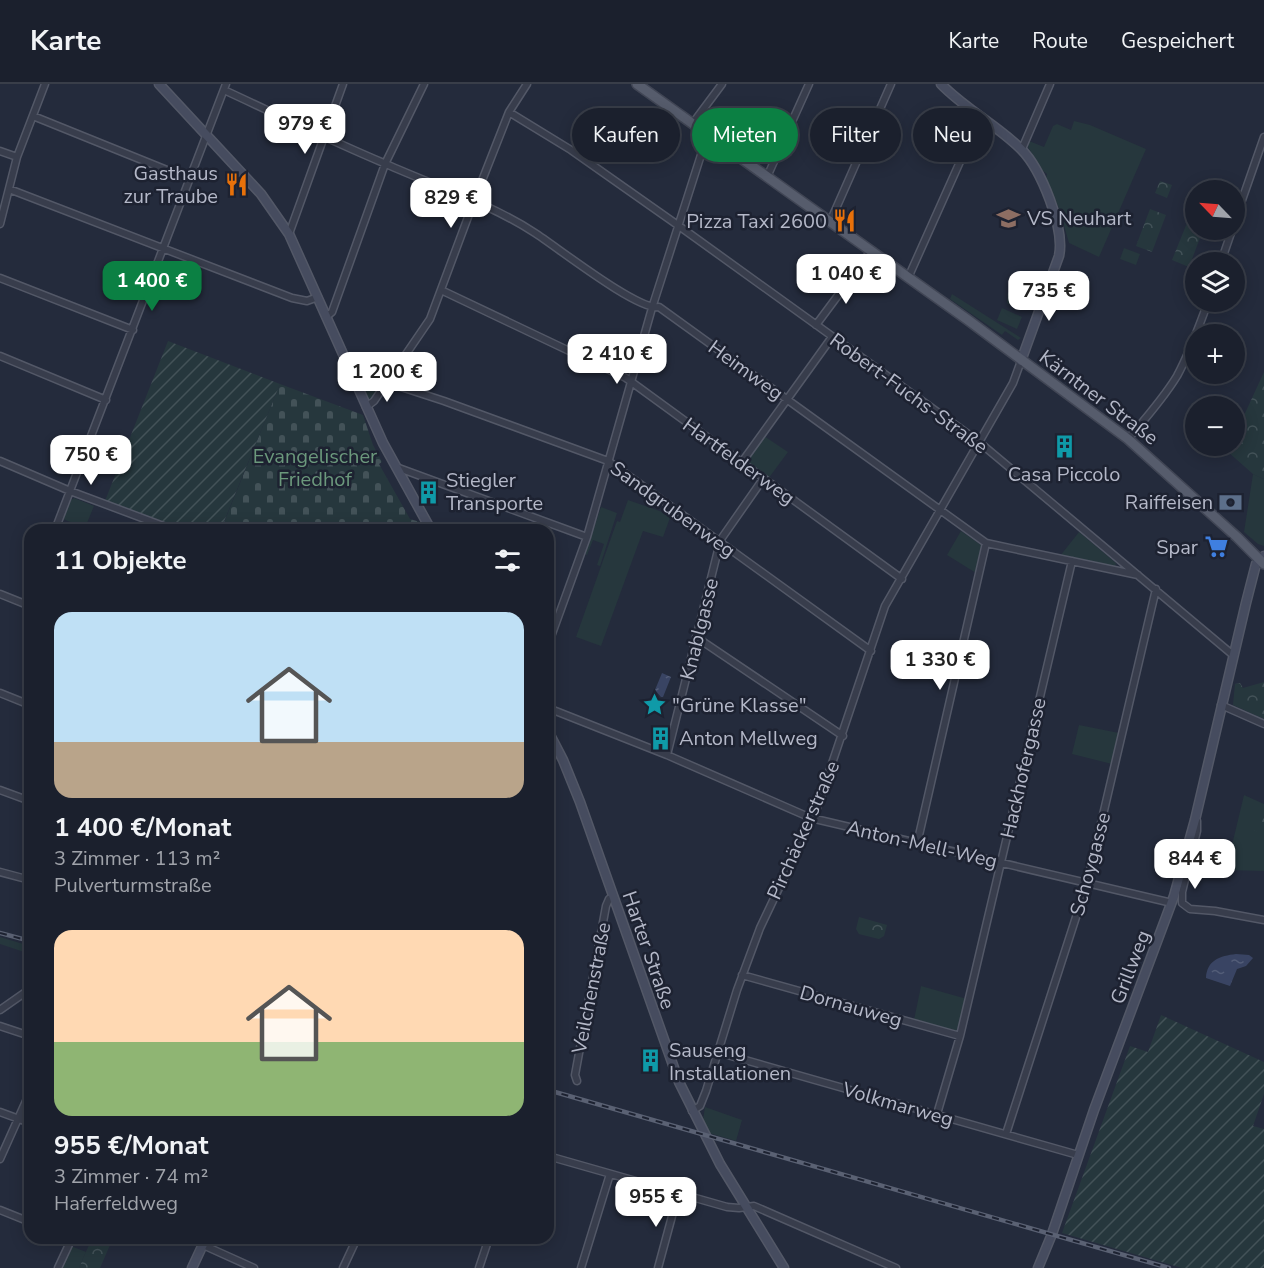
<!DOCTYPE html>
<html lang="de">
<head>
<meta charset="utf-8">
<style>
  :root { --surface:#1b202d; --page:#242835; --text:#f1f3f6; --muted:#a0a3aa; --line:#393e49; --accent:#0b8043 }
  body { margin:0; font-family:"Nunito Sans",sans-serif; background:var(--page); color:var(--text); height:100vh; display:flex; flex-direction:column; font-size:22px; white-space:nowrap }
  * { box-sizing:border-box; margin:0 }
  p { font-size:20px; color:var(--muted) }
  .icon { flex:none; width:33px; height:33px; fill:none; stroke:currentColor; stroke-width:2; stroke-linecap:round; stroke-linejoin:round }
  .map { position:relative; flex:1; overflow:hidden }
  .panel { position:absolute; left:24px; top:440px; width:530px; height:720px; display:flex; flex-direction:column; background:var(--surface); border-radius:18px; box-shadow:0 3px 15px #0003,0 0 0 2px var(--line) }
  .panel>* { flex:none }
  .hud { position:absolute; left:572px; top:24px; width:570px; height:54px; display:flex; gap:12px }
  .needle { width:39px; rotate:295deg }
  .fabs { position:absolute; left:1185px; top:96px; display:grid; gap:12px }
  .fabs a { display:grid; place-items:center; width:60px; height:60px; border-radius:50%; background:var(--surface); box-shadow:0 3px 15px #0003,0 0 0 2px var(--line); font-size:30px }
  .price { position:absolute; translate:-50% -51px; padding:0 14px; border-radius:12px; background:#fff; color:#222; font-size:20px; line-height:39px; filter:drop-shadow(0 2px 3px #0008) }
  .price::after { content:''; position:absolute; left:50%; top:36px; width:18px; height:14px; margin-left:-9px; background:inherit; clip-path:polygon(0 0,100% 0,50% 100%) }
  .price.on { background:var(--accent); color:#fff }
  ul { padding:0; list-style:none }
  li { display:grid; align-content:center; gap:12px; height:318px; padding:0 30px }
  li span { display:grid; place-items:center; height:186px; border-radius:18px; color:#555 }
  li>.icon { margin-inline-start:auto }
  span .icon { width:108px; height:108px; fill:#fffc; stroke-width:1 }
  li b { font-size:26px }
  h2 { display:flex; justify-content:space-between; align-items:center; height:72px; padding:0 30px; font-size:26px }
  .tag { padding:0 21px; border-radius:27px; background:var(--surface); box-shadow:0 3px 15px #0003,0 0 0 2px var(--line); font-size:21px; line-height:54px }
  .tag.on { background:var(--accent); color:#fff }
  header { display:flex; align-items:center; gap:36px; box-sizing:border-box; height:84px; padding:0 30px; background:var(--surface); border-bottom:2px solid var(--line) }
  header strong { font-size:28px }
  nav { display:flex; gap:33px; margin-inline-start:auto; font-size:21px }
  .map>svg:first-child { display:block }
  .grass { fill:#26373d }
  .cemetery { fill:url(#cemetery-stones) }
  .park { fill:url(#park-crowns) }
  .garden { fill:url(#garden-furrows) }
  .water { fill:url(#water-ripples) }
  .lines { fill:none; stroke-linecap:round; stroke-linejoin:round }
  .street-casing { stroke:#535867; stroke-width:9 }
  .secondary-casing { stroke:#535867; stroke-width:11 }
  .primary-casing { stroke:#414655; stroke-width:12 }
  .street { stroke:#383d4c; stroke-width:6 }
  .secondary { stroke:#464c5f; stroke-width:8 }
  .primary { stroke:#565c6c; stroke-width:9 }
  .rail-casing { stroke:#5a6173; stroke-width:4.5 }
  .rail { stroke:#1d2231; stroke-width:2; stroke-dasharray:7; stroke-linecap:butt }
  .labels { text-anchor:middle; stroke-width:5; stroke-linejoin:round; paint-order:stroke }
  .poi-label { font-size:20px; fill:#b4b8c8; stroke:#1d2231; text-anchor:start }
  .street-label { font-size:20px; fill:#b4b8c8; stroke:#1d2231 }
  .park-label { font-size:20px; fill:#6b987c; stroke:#1d2231 }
</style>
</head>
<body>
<header>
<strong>Karte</strong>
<nav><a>Karte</a><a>Route</a><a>Gespeichert</a></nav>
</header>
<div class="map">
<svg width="1264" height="1184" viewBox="0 0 1264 1184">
  <defs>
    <pattern id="cemetery-stones" width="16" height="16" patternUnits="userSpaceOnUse" patternTransform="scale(1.5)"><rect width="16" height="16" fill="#26373d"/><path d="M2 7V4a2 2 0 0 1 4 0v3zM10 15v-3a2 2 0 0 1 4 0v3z" fill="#435258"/></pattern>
    <pattern id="park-crowns" width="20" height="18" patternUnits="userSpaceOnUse" patternTransform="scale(1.5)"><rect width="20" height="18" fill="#26373d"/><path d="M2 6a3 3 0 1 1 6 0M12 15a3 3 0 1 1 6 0" fill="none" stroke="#435258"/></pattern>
    <pattern id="garden-furrows" width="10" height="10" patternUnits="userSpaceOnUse" patternTransform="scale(1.5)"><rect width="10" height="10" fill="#26373d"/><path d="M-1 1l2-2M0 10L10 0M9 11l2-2" fill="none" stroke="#435258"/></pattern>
    <pattern id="water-ripples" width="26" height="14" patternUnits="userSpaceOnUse" patternTransform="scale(1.5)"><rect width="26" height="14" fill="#394463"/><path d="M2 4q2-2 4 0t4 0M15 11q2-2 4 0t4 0" fill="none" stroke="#535d78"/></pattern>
  </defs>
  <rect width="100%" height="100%" fill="#242b3c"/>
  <path class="grass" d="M1074,37L1090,41L1146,65L1099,173L1069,159L1059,124L1046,95L1047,90L1042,86L1028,63L1029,57L1044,63L1053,42L1057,40L1071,46Z
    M1124,164L1140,170L1136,181L1120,175Z
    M952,210L1021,254L1018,256L1005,247L1002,251L950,215Z
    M1002,224L1022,233L1017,245L997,236Z
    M358,292L368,293L379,307L372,315L368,314Z
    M764,352L788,368L768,395L747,378Z
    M1253,390L1264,395V462L1258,460L1244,448Z
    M74,414L94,422L85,444L63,435L71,416Z
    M628,416L671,431L663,453L643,447L601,562L576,553L617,437L620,438Z
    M601,423L617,429L600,482L597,481L604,460L593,456L587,471L585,470Z
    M961,447L981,461L982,465L976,489L947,471Z
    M1079,448L1116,479L1115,483L1060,472Z
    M1079,641L1119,649L1112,680L1072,670Z
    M1244,711L1264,720V787L1226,786Z
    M0,853L30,862V870L0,860Z
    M921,902L967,915L960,942L956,947L914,936Z
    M705,1023L742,1036L736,1057L709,1049L703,1036Z
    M66,1160L86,1168L79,1184H55Z"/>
  <path class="cemetery" d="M280,300L363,331L373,361L382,378L379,380L410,435L420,438L423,445L221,446Z"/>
  <path class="park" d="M1160,97L1172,101L1167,114L1155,109Z
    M1150,125L1166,131L1152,168L1136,162Z
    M1187,139L1195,142L1196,146H1203L1189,183L1172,176Z
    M1008,208L1020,214L1019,221L1015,224L1007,219Z
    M1264,288V395L1253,390L1227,367L1230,362H1234L1235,351Z
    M1264,598V635L1233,621L1235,600L1240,599L1243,604Z
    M1264,730V751H1263L1252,745L1254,733Z
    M859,833L887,841L884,852L879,855L859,850L856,845Z
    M97,1154H113L100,1184H79L89,1161L95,1159Z"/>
  <path class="garden" d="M168,257L280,300L221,445H184L105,417Z
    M1161,931L1264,978V1010L1253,1042L1264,1045V1184H1182L1062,1149L1130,962L1148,968Z"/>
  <path class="water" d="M662,589L671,593L663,613H661L655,606Z
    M1236,870L1249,871L1253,874L1246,882L1237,885L1230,902L1206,894C1207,876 1220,872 1236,870Z"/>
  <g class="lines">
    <defs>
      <path id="street" d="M224,6C278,31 331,57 386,80C435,102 489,119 535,149C557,163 638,227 659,223L986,459L1138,491
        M509,28L571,66L679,142L979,358L1233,571
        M33,32L189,95
        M693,39L722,0
        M1022,65L1050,0
        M0,67L17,73
        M767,93L809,0
        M9,105L292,214L307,217L318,213
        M830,138L891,0
        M1234,139L1264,53
        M0,140L17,73L45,0
        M289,150L343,0
        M1221,178L1232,146
        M0,194L133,246
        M908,194L980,33
        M441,206L626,294L902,495
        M326,233L332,228L385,80L424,0
        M816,241L871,167
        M0,272L106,316
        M349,286L444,317L608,377L871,567
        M366,323L374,317L430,235L474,117L509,28L527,0
        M1128,355C1145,335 1163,315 1177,292C1190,268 1199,242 1208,218
        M0,377L70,407L174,446
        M742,378L832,253
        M396,383L587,453
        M55,446L226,0
        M0,510L30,522
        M25,520L30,508
        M696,553L843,652
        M548,561L587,453L652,224L708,49
        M0,609L30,621
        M1221,621L1264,640
        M548,624L667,671L811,734L1172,819
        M667,671L718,466L719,458L763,395
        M548,692L549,668L553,658
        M0,706L30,717
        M1197,737V747L1182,808V819L1190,825L1215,827L1264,836
        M917,760L986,459
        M0,788L30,796
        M742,891L960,952
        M0,926L30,905
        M0,942L30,952
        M717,968L1078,1071
        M577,997L575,991L606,822L609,815L613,813
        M692,1027L700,1022L706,1007L737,906L760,844L817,724L885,522L1013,299L1021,277
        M0,1028L30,1039
        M937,1030L960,952L1072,477
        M1006,1050L1087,799L1156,505
        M548,1072L727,1123L739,1124L754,1122L896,1184
        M0,1075L30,1008
        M0,1126L30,1138
        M203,1161L254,1184
        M58,1184L72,1154
        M343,1184L357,1154
        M479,1184L489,1154
        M581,1184L610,1090
        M658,1184L678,1110"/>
      <path id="secondary" d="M159,0L261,110L289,150L383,359L431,446
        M941,0C965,25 997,41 1021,65C1041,85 1065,144 1059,172L1021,277
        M548,647L563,676L580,718L679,998L720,1080L784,1184
        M192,1184L206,1154
        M1038,1184L1052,1150L1094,1026L1174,812L1195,736L1246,519L1256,480L1264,472"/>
      <path id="primary" d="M637,0L968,236L1128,355L1237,453L1264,480"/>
    </defs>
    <use href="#street" class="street-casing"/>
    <use href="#secondary" class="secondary-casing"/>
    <use href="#primary" class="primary-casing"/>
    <use href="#street" class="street"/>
    <use href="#secondary" class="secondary"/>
    <use href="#primary" class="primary"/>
    <defs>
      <path id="rail" d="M0,849L30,857
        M548,1006L1169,1184"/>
    </defs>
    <use href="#rail" class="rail-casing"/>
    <use href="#rail" class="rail"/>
  </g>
  <defs>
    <symbol id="restaurant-bare" viewBox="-9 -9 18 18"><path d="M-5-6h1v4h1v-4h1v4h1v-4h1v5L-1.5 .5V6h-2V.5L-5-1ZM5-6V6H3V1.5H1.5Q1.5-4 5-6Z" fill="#e8710a" stroke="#1d2231" stroke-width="2.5" paint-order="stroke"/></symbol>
    <symbol id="school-bare" viewBox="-9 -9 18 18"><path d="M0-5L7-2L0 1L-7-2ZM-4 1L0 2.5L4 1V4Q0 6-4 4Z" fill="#8d6e63" stroke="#1d2231" stroke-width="2.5" paint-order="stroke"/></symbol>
    <symbol id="building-bare" viewBox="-9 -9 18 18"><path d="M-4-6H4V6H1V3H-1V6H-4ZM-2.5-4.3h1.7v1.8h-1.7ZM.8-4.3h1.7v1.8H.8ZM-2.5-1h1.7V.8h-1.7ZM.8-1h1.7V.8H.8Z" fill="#0f9aa8" stroke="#1d2231" stroke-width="2.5" paint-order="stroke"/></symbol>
    <symbol id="bank-bare" viewBox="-9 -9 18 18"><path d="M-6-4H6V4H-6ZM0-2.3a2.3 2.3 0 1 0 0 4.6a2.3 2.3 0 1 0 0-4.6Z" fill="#5c6f8a" stroke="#1d2231" stroke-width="2.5" paint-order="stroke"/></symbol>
    <symbol id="supermarket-bare" viewBox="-9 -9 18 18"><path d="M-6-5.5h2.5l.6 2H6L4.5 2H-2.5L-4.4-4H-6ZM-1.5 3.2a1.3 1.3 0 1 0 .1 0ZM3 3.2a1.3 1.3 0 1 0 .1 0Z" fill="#3f7fe0" stroke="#1d2231" stroke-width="2.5" paint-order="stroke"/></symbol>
    <symbol id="sight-bare" viewBox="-9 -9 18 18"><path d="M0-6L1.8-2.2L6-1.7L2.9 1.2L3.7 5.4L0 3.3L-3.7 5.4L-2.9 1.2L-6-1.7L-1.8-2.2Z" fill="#0f9aa8" stroke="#1d2231" stroke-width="2.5" paint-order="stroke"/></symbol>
  </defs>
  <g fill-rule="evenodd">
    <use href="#restaurant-bare" x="220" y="84" width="33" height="33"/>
    <use href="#school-bare" x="992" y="118" width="33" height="33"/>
    <use href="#restaurant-bare" x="828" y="120" width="33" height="33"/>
    <use href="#building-bare" x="1048" y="346" width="33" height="33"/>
    <use href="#building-bare" x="412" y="392" width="33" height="33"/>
    <use href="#bank-bare" x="1214" y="402" width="33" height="33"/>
    <use href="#supermarket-bare" x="1200" y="446" width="33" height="33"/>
    <use href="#sight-bare" x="638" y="604" width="33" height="33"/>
    <use href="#building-bare" x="644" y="638" width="33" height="33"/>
    <use href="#building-bare" x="634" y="960" width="33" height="33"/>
  </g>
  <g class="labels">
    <g class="poi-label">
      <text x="218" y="96" text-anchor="end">Gasthaus<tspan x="218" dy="23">zur Traube</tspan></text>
      <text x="1027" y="141">VS Neuhart</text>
      <text x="827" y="144" text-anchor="end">Pizza Taxi 2600</text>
      <text x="1064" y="397" text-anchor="middle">Casa Piccolo</text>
      <text x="446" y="403">Stiegler<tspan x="446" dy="23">Transporte</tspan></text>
      <text x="1213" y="425" text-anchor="end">Raiffeisen</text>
      <text x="1198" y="470" text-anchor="end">Spar</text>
      <text x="672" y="628">"Grüne Klasse"</text>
      <text x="679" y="661">Anton Mellweg</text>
      <text x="669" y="973">Sauseng<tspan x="669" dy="23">Installationen</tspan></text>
    </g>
    <g class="street-label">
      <text transform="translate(746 286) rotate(36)" y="7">Heimweg</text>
      <text transform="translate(909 309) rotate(36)" y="7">Robert-Fuchs-Straße</text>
      <text transform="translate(1099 313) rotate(37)" y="7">Kärntner Straße</text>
      <text transform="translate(739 377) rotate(36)" y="7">Hartfelderweg</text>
      <text transform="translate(673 425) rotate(36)" y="7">Sandgrubenweg</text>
      <text transform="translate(699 545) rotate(-76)" y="7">Knablgasse</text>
      <text transform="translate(1023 684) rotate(-77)" y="7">Hackhofergasse</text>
      <text transform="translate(803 746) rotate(-66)" y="7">Pirchäckerstraße</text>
      <text transform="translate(922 760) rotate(13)" y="7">Anton-Mell-Weg</text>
      <text transform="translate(1090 780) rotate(-75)" y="7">Schoygasse</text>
      <text transform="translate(649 866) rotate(71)" y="7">Harter Straße</text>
      <text transform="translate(1130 883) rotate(-69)" y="7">Grillweg</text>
      <text transform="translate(591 904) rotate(-79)" y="7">Veilchenstraße</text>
      <text transform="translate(851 922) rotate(16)" y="7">Dornauweg</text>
      <text transform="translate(898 1020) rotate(16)" y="7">Volkmarweg</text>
    </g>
    <g class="park-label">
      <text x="315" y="379">Evangelischer<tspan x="315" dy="23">Friedhof</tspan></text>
    </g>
  </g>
</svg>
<div class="fabs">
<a><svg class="needle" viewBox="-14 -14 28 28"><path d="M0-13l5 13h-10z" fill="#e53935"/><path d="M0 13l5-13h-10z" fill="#a0a3aa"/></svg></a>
<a><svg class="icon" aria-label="layers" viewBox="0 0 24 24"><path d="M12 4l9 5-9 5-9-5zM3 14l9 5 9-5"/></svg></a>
<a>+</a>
<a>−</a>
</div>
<b class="price" style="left:305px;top:71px">979 €</b>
<b class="price" style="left:451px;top:145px">829 €</b>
<b class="price" style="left:846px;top:221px">1 040 €</b>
<b class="price on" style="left:152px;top:228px">1 400 €</b>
<b class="price" style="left:1049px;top:238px">735 €</b>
<b class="price" style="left:617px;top:301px">2 410 €</b>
<b class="price" style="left:387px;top:319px">1 200 €</b>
<b class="price" style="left:91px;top:402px">750 €</b>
<b class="price" style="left:940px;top:607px">1 330 €</b>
<b class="price" style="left:1195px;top:806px">844 €</b>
<b class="price" style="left:656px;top:1144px">955 €</b>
<div class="hud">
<a class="tag">Kaufen</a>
<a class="tag on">Mieten</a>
<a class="tag">Filter</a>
<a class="tag">Neu</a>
</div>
<section class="panel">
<h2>11 Objekte<svg class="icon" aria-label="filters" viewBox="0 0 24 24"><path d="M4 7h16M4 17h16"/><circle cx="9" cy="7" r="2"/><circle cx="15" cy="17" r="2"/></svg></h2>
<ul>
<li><span style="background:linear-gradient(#bfe0f5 70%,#b9a48a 0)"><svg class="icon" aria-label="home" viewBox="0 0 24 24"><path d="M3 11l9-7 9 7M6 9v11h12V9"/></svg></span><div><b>1 400 €/Monat</b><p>3 Zimmer · 113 m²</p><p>Pulverturmstraße</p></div></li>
<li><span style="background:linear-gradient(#ffd9b3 60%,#8fb573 0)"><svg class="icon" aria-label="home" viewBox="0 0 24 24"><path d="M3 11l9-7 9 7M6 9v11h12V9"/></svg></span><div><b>955 €/Monat</b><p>3 Zimmer · 74 m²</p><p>Haferfeldweg</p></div></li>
</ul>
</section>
</div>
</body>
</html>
